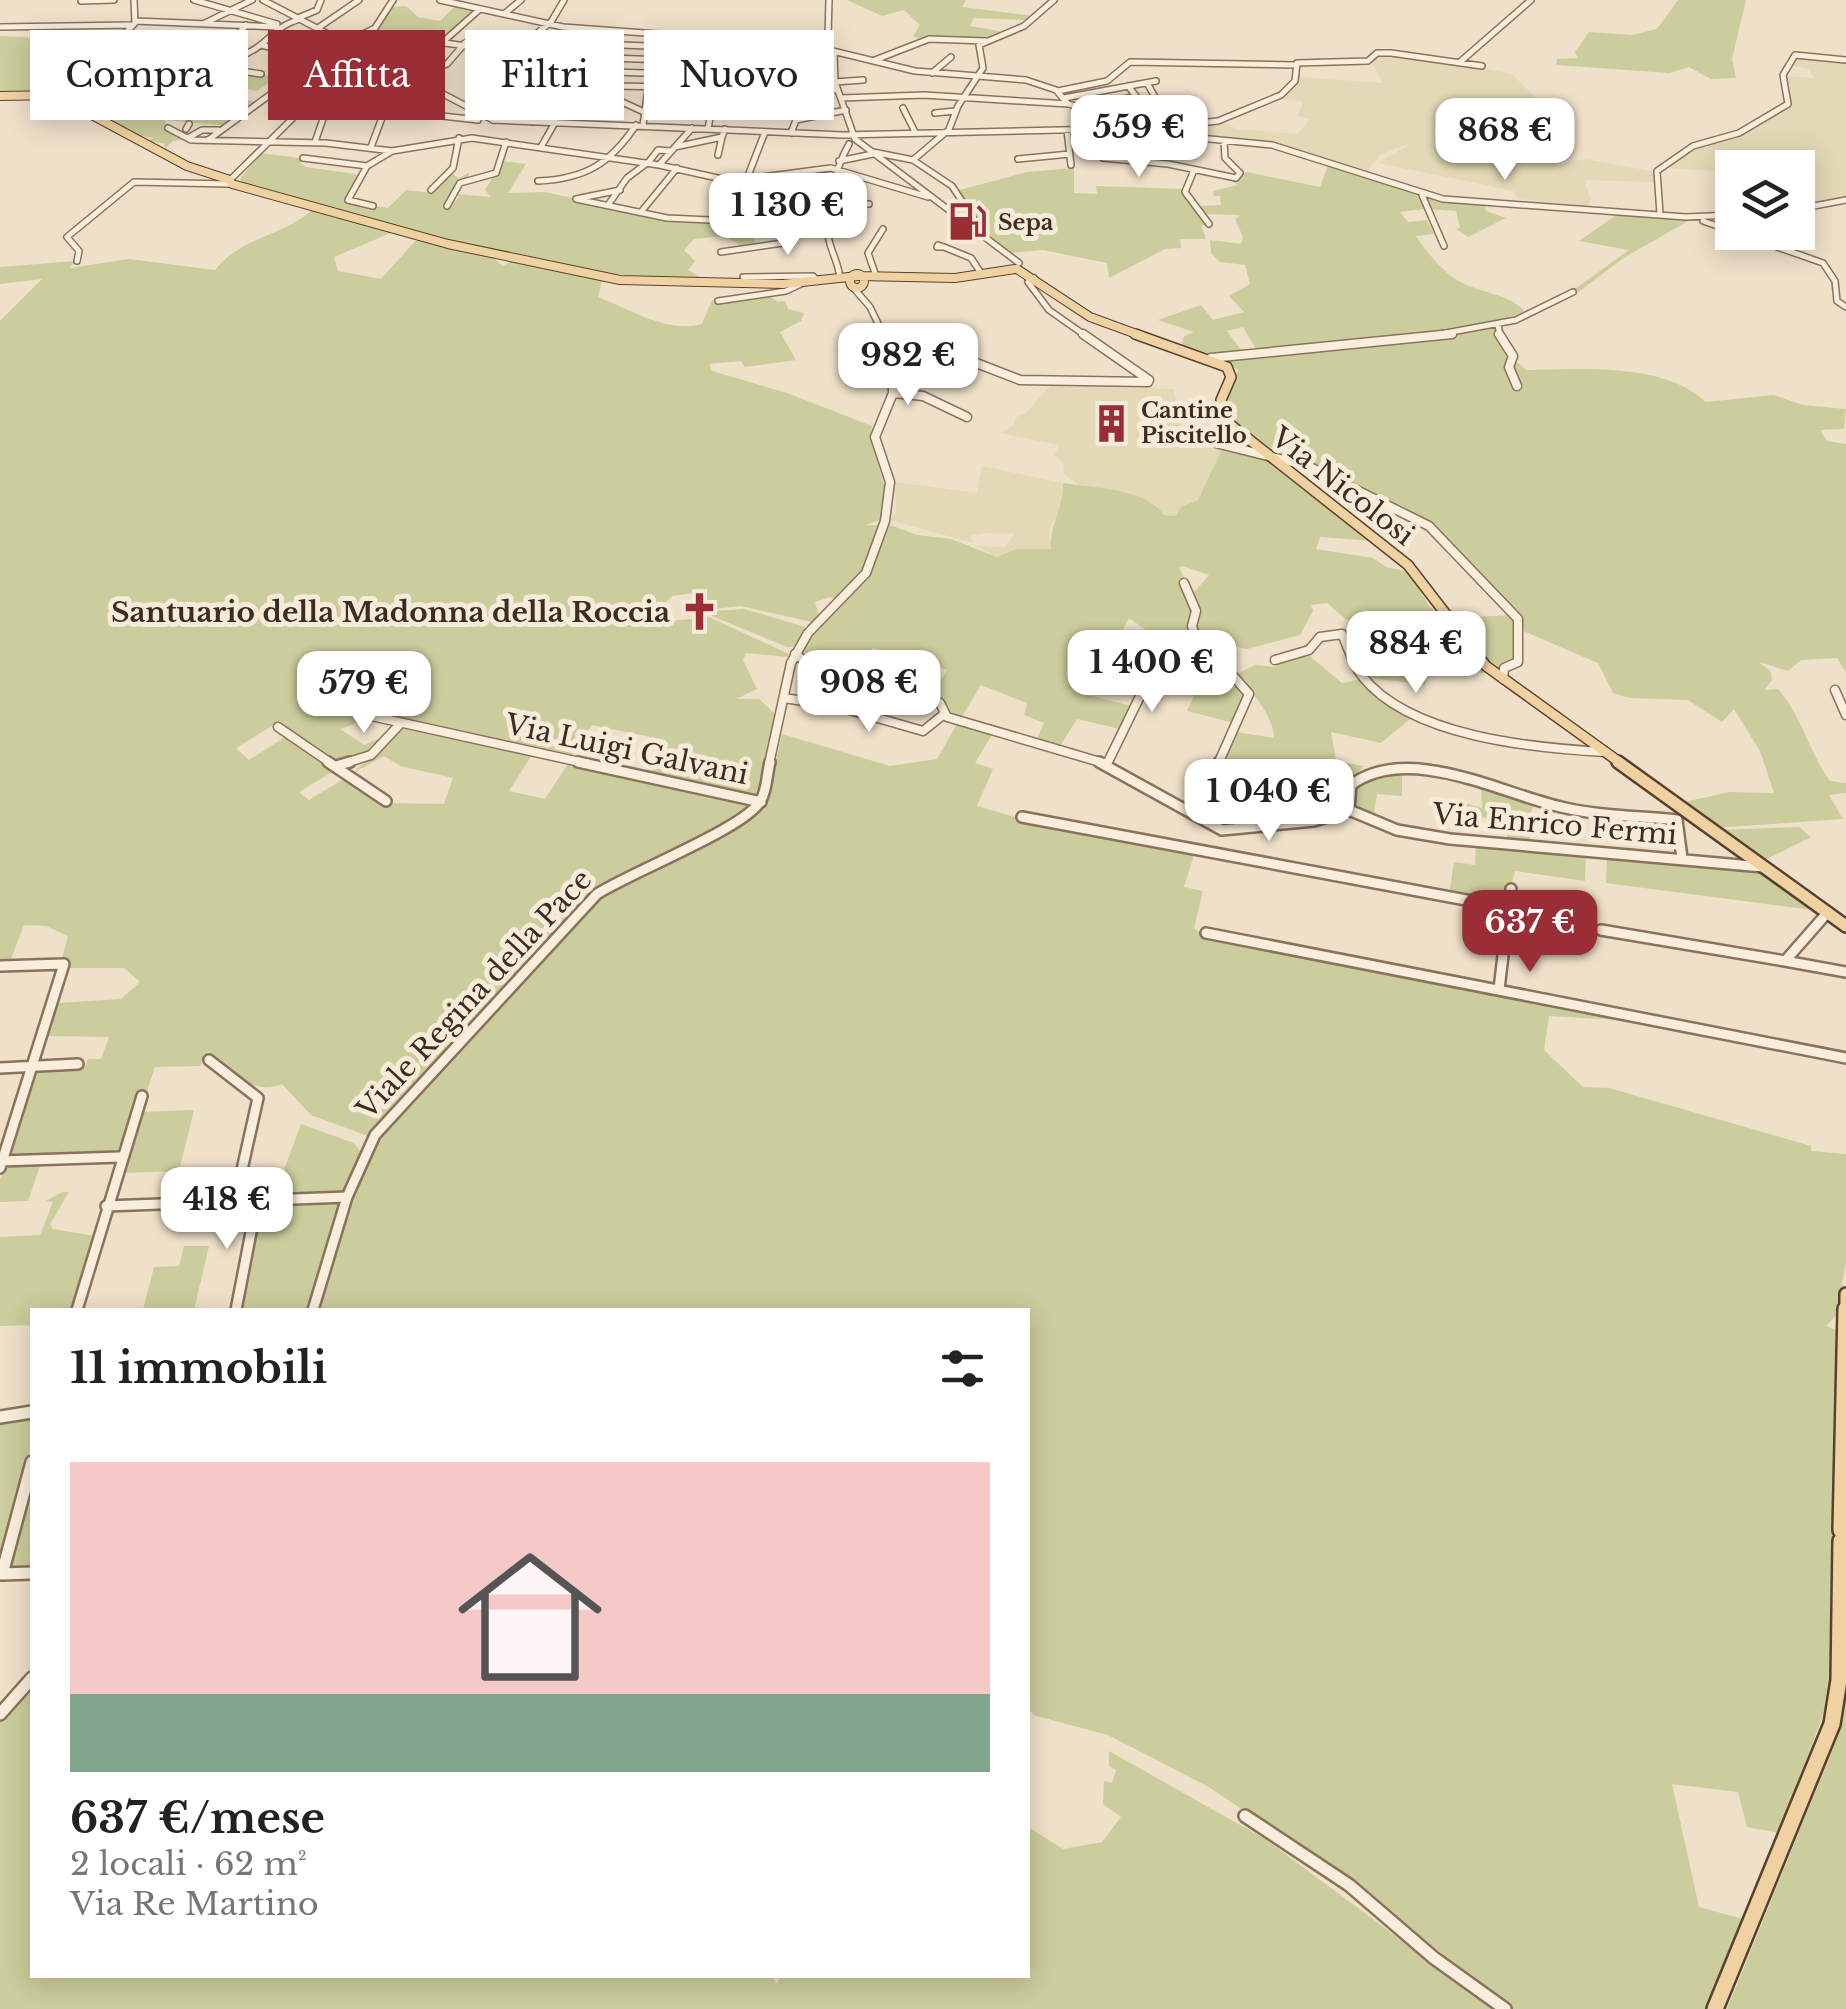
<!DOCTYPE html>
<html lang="it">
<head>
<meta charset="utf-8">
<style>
  :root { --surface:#fff; --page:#f6f6f6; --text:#222; --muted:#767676; --accent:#9a2e37 }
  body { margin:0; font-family:"Libre Baskerville",serif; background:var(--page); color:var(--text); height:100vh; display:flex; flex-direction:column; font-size:38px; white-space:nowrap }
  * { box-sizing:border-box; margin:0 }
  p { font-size:32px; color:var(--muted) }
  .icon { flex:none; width:55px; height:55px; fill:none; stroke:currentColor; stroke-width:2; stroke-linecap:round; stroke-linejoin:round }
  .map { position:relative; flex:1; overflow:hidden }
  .panel { position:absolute; left:30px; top:1308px; width:1000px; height:670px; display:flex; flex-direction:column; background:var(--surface); border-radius:0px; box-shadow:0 5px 25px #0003 }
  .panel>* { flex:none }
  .banner { position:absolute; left:30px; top:30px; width:1000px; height:90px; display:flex; gap:20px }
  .buttons { position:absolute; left:1715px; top:150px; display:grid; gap:20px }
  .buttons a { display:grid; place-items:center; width:100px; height:100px; border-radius:0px; background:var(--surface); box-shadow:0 5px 25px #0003; font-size:50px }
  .price { position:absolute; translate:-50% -85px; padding:0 22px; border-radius:20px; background:#fff; color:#222; font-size:32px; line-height:65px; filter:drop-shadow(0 2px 5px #0008) }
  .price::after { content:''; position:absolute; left:50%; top:60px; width:30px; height:22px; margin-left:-15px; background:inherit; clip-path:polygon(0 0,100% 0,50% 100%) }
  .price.on { background:var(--accent); color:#fff }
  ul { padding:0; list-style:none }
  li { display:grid; align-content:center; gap:20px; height:530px; padding:0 40px }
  li span { display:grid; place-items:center; height:310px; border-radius:0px; color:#555 }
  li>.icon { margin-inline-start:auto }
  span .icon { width:180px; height:180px; fill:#fffc; stroke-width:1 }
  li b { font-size:42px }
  h2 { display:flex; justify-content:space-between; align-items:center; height:120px; padding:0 40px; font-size:42px }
  .tag { padding:0 35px; border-radius:0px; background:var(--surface); box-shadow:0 5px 25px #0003; font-size:35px; line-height:90px }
  .tag.on { background:var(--accent); color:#fff }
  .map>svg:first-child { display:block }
  .farmland { fill:#e4d9b6 }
  .green { fill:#cbcd9c }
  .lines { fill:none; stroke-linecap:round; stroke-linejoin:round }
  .minor-far3-casing { stroke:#8b725d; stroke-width:8 }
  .minor-far2-casing { stroke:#8b725d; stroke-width:11 }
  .minor-far1-casing { stroke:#8b725d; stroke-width:14 }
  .minor-casing { stroke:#8b725d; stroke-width:16 }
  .major-far3-casing { stroke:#594131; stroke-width:10 }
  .major-far2-casing { stroke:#594131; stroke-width:12 }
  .major-far1-casing { stroke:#594131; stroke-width:16 }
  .major-casing { stroke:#594131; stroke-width:20 }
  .minor-far3 { stroke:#f9eedc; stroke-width:5 }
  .minor-far2 { stroke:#f9eedc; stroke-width:8 }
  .minor-far1 { stroke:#f9eedc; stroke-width:9 }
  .minor { stroke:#f9eedc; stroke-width:11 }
  .major-far3 { stroke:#f0d2a2; stroke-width:8 }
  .major-far2 { stroke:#f0d2a2; stroke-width:9 }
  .major-far1 { stroke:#f0d2a2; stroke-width:11 }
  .major { stroke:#f0d2a2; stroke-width:15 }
  .labels { text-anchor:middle; stroke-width:10; stroke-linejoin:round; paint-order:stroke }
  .far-poi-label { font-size:22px; font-weight:bold; fill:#3c2c21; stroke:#f6ebd8; text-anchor:start }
  .street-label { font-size:28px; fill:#3c2c21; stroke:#f6ebd8 }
  .poi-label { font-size:28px; font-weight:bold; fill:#3c2c21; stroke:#f6ebd8; text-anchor:end }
</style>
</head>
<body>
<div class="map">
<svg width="1846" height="2009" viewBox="0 0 1846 2009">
  <rect width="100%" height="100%" fill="#efe0c9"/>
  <path class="farmland" d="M1376,54L1460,63L1512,74L1534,96L1516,115L1476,110L1469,118L1472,131L1455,137L1485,132L1497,146L1516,147L1517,158L1562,163L1586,159L1656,172L1654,182L1584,180L1591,199L1587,206L1518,199L1514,191L1378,163L1413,142L1380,155L1365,173L1275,144L1182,136L1159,130L1158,126L1223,122L1237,129L1298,134L1310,119L1298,116L1303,102L1276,98L1297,77L1383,83L1372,62Z
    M1797,56L1846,60V198L1798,208V168H1732V172L1665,168L1695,147L1739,134L1790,105L1785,76L1815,78L1807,68L1791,66Z
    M1050,386L1174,389L1183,435L1223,447L1198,500L1182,507L1176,516L1164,515L1129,495L1079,485L1064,474L1063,462L1054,456L1059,445L1000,433L1013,426L1015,418L1027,412Z
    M982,466L1063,483L1064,504L1049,529L1052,549H1016L997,557L975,546L1004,547L1015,534L984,533L970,536L973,543L890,520L896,513L895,482L977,493Z"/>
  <path class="green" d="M847,0H966L962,7L1033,16L1027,20L974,18L970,26L1004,32L986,40L917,38L913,36L920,25L904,10L882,16Z
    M1678,0H1746L1732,59L1736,78L1711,79L1689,67L1669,73L1556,65L1557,59L1578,58L1575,52L1589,32L1632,35L1657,29Z
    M457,4L477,10L450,34L405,30L395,39L388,32H374L390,7L406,6L418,17L440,21Z
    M46,28H60L43,56L49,69L123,59L110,94H0V36L39,38Z
    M226,70L277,77L257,91L247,89L235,97L255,102L230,126L165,120V129L185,139L173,141L165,149L164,143L148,142L153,138L135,135L68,99L117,96L120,90L149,83L175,84L172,96L183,95Z
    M261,153L307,159L300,163L306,167L362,175L345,201L388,208L406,190L432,193L448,172L459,178L469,173L468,179L453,188L449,207L460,197L457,194L491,197L485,190L503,161L526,164L508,193L545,192L666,219L734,223L735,215H744L745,238L754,239L757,245L745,248L725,236L694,239L684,250L695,261L688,270L704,279C547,279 391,229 242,182L240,179Z
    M1328,165L1420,196L1424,209L1400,212L1408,222L1427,220L1434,234L1416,236C1429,255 1446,277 1469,286C1492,295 1509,295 1527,313L1423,337L1257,351L1243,327L1227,331L1241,350C1219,359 1203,352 1182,345L1184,336L1194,332L1158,320L1201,305L1213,320L1244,312L1229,296L1250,284L1245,265L1220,262L1211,253L1210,240L1241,244L1243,237L1235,219L1240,215L1204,214L1196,206L1221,205L1220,196H1214L1213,191L1238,185L1229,180L1247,172L1320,187Z
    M1074,168V193L1097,194L1096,186L1183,189L1207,225H1201L1206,239H1180L1181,248L1165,249L1109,278L1107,263L1043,250L1009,253L975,229L980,227L959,190L1027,172Z
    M1424,197L1484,205L1486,211L1506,218L1468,237L1456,229L1460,228L1456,211L1428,209Z
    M312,210L393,232L334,257L338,271L381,279L417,239L491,256L503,266L513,260L602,280L598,297C629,309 669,334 702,324L712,300L766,294L778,302L785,301L788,309L804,313L801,321L780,332L796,360L745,367L741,361L709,364L712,371L787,393L872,426L870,438L886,491L880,520L865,525H879L862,572L838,600L830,597L815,602L819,615L812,622L741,606L713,609L700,603L703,592L672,596L660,609L671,621L709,617L789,654L788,657L746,653L743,660L757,689L736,699H759L775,714L760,796L754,798L644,774L665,740L592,725L571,757L384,717L410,685L390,680L357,723L340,729L364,745L390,734L377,749L337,764L277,723L236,748L249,760L287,736L337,769L299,792L309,800L347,777L385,803L444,804L453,778L400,766L384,756L351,774L408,725L532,755L509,791L545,799L569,762L753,803C719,849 646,853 601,885L368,1136L311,1115L282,1084C251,1096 232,1071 208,1051L200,1066L155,1067L147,1091L137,1094L119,1154L10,1159L37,1069L85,1067L88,1059H101L109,1037L47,1036L57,1003L121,999L140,982L124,968H67L61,962L68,936L46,926L24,925L9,964H0V321L42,279L0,284V267L75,261L70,268L129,259L215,270C240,237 282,237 312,210Z
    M1622,211L1692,219L1625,257L1577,293L1572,291L1629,250L1579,241Z
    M1495,326L1510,355L1507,368L1518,388L1523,386L1511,368L1515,360L1526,370C1581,369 1664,362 1706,402L1774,395L1803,405L1846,409L1844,429L1820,430L1827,441L1846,444V672L1837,658L1801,660L1788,671L1759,662L1771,672L1772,680L1764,690L1778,689C1802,716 1809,752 1830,781L1846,783V793L1829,795L1843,819L1714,828L1680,803L1729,792L1774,793L1760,751L1734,709L1722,722L1688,700L1630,698L1613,693L1598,663L1521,630L1516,610L1439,530L1331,473L1273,456L1234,424L1226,406L1238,370L1224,361L1272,350L1434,338Z
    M1223,447L1267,459L1374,541L1320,537L1316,549L1373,558L1386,567L1410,572L1429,606L1444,619L1403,626L1413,631L1449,627L1472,658L1493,674L1427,667L1425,685L1372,678L1358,652L1396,654L1415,649L1419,639L1361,632L1327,603L1311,605L1313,611L1300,635L1247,649L1216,642L1237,674L1255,665L1276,667L1282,660L1306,653L1342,683L1363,679L1410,719L1381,743L1331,732L1336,761L1364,766L1344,789L1345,808L1321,819L1271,822L1275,803L1248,792L1251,784L1216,776L1236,732L1274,738C1274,713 1242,679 1222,662C1217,658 1206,655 1202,649C1190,632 1200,614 1191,596L1209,575L1183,566L1179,567L1184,579L1180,587L1193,606C1194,615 1188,623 1191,631C1199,656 1229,672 1247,692L1234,723L1187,711L1207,666L1162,656L1163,642L1129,618L1111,652L1154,662L1148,673L1105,663L1089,695L1131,706L1120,729L1077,719L1059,748L1036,741L1044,723L1024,715L1027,703L981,685L961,718L947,713L945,704L930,698L947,670L931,664L910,694L876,686L895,652L872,648L850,680L819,670L800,656L811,635L868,579L890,525L917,535L951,539L997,557L1016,549H1051C1049,524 1064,509 1063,483C1093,488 1146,488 1164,515L1176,516L1181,507L1198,500Z
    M744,609L802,626L806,629L793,647H787L712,616L714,611Z
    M1515,615L1516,660L1501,675L1480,658L1450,618Z
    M958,722L993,733L975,763L993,769L977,806L1025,820L1195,852L1184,887L1203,891L1194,928L1207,938L1704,1034L1705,1038L1618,1020L1549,1016L1544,1050L1583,1087L1609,1088L1811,1146V1151L1846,1154V1263L1837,1315L1826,1326L1836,1330L1829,1699L1779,1833L1747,1827L1738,1792L1672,1784L1699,1907L1743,1919L1705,2009H1512L1352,1882L1207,1786L1108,1735L1033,1715L1028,1707V1310H318L361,1173L389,1122L603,894L753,817L768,796L782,734L890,766L937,759Z
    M1389,770L1402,774V796L1377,794L1373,819L1353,808L1351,785Z
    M1481,785L1536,801L1530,814V842L1507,840V820L1458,815V801L1482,808Z
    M1211,790L1245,800L1233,829L1201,814Z
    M1799,827L1811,837L1761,862L1717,830Z
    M1476,843L1586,850L1585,881L1515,871L1506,905L1449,895L1454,862L1475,865Z
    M1607,852L1759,869L1821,911L1606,883Z
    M194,1110L179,1171L123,1173L141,1112Z
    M301,1124L354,1143L360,1151L344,1190L337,1195L241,1198L247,1171L284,1170Z
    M41,1163L28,1201L0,1202V1180L7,1165Z
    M62,1192H69L50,1224L53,1229L95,1236L73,1310H32V1325L0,1326V1237L40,1235L53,1202L46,1201Z
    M340,1202L307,1310H239L260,1204Z
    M184,1246H209L194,1310H143L154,1267L179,1266Z
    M32,1417V1442L0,1562V1422Z
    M32,1479V1569H16L10,1563Z
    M32,1686V1975H772L776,1984L782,1975C804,1975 894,1981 906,1975H1028V1827L1063,1849L1102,1842L1121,1817L1103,1804L1104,1781L1112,1783L1116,1770L1109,1766V1751L1265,1839L1424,1957C1444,1979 1473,1990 1498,2009H0V1722Z
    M1846,1695V2009H1727L1832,1751Z"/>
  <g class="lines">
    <defs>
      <path id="minor-far3" d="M194,0L277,24
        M263,0L493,120L843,135L1149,128L1179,136L1272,145L1443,199L1686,217L1732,215
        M440,0L563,27L808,45L915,71L1026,80L1056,90L1068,104L1141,123L1145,128
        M81,1L114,0
        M504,14L521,0
        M298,18L317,10L321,0
        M135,21L277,27
        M205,23L252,0
        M0,27L132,25
        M318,28L359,0
        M444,41L480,9
        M347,42L375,28L393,0
        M230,43L246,25
        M597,44L723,49
        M261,45L321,60
        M820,47L828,36L829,0
        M360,48L417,39L508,52
        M834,52L835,82L855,139L1019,263
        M581,57L834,66
        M240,60L228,69L261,74
        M875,60L929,39L986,41
        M1460,62L1531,0
        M584,71L766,77
        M932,73L951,57
        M297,75L376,78
        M415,76L447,64L465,43
        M584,77L616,86L837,90
        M785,82L810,89
        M835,82L863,80
        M1147,83L1171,125
        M176,84L171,74C198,68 231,64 255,49C275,36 273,28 300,19
        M611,85L618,100L644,112
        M1058,91L1107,81L1130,62L1295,65
        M311,93L342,97L347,104L378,106
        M61,95L113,94L126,66L122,37L135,23L134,0
        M841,98L924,95L1068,104
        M1064,98L1156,81
        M1116,101L1136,96L1128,86
        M529,106L531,122
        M711,107L751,109
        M903,108L915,132
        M380,109L478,120
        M679,113L686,88
        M935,113L955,111
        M493,120L499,116L505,85L501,62L551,22L564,0
        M643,125L653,54
        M168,128L191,140L326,143L392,151L472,138L659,165L731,181L831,168L928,197
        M1149,128L1218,121L1281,95L1295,81L1297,63L1368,61L1377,53H1391L1482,66
        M186,129L189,124
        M708,129L715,87
        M1067,130L1071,165
        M1092,131L1100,138L1103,158L1168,164L1236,178L1240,173L1225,158L1224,141
        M948,132L958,106L983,68L979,45L1024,26L1054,0
        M791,133L796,120L846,110
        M188,138L202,130H218
        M208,140L304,70L352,44
        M315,142L324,116L346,103
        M371,147L383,115L378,106L374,55
        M541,147L553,126L560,96L583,79L578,42L585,29
        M675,147L722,137L725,129
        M873,152L913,160L946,132
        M718,155L722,137
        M303,158L367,166
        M1018,159L1070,154
        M913,160L952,186L979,227L972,229
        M839,161L873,154
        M648,163L658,150L671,151
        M659,165L692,128
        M1194,170L1185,192L1209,224
        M230,180L292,119L312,78
        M538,181C585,179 610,164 636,125
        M733,183L829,232
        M744,186L765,132
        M431,190L453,168L459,138
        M620,190L576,199L667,218L731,221L732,212
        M1422,195L1444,246
        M608,205L627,178L647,163
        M724,205L730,193L740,188
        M373,206L348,200L367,166L392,151
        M447,206L460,183L496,173L506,142
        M834,206L869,204
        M783,208L832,194
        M1798,209L1846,200
        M641,212L677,168
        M1660,214L1657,171L1693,146L1739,133L1788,104L1783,75L1795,55L1846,60
        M1703,221L1823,263L1835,281L1837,301L1846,307
        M938,245L944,247H937Z
        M944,247L971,258L981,273
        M721,252L783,243L804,226
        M77,261L79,251L67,237L134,182L229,184
        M876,276L868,253L883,229
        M743,277L813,276L817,280
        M1034,278L1028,282L1049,310L1086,336
        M840,279C839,264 832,254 829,240C824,210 835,169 849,144
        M851,285L870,307L884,336
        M718,301L786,291L803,283
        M1498,324L1500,336
        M1430,336L1516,320L1573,292"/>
      <path id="minor-far2" d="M1083,334L1149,380
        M1499,334L1513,356L1509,367L1517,386
        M884,339L971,361L1020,380L1148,382
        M1211,358L1452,334
        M893,393L923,396L967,417
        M1184,435L1308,466L1429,526L1518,619V662L1504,668L1503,679
        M1184,583L1196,611L1192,626L1200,649L1220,661L1249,694L1218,764
        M795,654L825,676L940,703L947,717L1107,764
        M1275,660L1309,650L1320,637L1342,634C1348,647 1353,665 1362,676C1410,737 1533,748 1606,752
        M1835,690L1846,715
        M784,698L836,706L923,731L943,715
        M367,715L589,764
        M278,727L332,764
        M342,764L371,755L401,723
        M769,764L791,663L808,633L866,573L885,521L890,482L875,437L893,393L892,364L883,334
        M1107,764L1163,649"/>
      <path id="minor-far1" d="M328,762L386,801
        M578,762L761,802
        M1099,762L1222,830L1314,821L1349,810L1397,830L1450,839L1763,867
        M336,766L350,762
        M1349,810L1351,785C1408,743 1500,793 1561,807C1599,816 1638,816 1677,820L1682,858
        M1196,814L1219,762
        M1022,817L1509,908
        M1601,930L1785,961L1828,912
        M1206,933L1846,1058
        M1785,961L1846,972
        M0,966L64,964L0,1168
        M1499,989L1511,889
        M209,1060L258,1098L235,1201
        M0,1068L78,1064
        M0,1161L120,1157
        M106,1206L347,1197
        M77,1310L142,1096
        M236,1310L257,1201
        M313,1310L347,1197L375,1135L597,894C631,872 748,827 761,800C767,790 767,773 770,762"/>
      <path id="minor" d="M0,1417L32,1412
        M32,1462L2,1574L32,1573
        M0,1714L32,1678
        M1245,1816L1349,1885L1434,1958L1505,2009"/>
      <path id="major-far3" d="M0,96L58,95
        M62,99L187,166L230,180
        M232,184L448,244L620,280L783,284L858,276
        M1017,269L1090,317L1142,336
        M850 281a7 7 0 1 1 14 0a7 7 0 1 1-14 0Z
        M859,276L955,278L1015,269"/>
      <path id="major-far2" d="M1135,334L1227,367L1231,377L1221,400L1227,422L1408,565L1486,666L1622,764"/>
      <path id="major-far1" d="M1618,762L1846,926
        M1846,1311V1294"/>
      <path id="major" d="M1841,1530L1846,1309
        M1715,2009L1832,1724L1839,1680L1841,1541"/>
    </defs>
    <use href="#minor-far3" class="minor-far3-casing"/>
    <use href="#minor-far2" class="minor-far2-casing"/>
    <use href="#minor-far1" class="minor-far1-casing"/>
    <use href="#minor" class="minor-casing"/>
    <use href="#major-far3" class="major-far3-casing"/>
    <use href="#major-far2" class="major-far2-casing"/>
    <use href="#major-far1" class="major-far1-casing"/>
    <use href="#major" class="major-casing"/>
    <use href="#minor-far3" class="minor-far3"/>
    <use href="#minor-far2" class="minor-far2"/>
    <use href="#minor-far1" class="minor-far1"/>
    <use href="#minor" class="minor"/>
    <use href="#major-far3" class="major-far3"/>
    <use href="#major-far2" class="major-far2"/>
    <use href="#major-far1" class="major-far1"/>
    <use href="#major" class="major"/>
  </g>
  <defs>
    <symbol id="fuel-bare" viewBox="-9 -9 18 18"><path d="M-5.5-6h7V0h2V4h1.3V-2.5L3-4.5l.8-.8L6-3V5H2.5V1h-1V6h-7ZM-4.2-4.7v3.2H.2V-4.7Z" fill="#9a2e37" stroke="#f6ebd8" stroke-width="2.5" paint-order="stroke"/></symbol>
    <symbol id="building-bare" viewBox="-9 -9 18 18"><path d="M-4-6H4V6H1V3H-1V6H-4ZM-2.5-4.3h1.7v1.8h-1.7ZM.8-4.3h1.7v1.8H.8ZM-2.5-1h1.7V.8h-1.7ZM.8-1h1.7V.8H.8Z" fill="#9a2e37" stroke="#f6ebd8" stroke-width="2.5" paint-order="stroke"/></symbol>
    <symbol id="church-bare" viewBox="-9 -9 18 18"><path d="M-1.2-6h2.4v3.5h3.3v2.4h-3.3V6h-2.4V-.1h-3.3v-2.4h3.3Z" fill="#9a2e37" stroke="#f6ebd8" stroke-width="2.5" paint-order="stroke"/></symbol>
  </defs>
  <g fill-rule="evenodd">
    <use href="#fuel-bare" x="940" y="194" width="55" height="55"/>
    <use href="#building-bare" x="1084" y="396" width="55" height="55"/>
    <use href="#church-bare" x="672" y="584" width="55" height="55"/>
  </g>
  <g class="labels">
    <g class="far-poi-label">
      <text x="998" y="230">Sepa</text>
      <text x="1141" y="418">Cantine<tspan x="1141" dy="25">Piscitello</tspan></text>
    </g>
    <g class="street-label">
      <text transform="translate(1343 486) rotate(38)" y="10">Via Nicolosi</text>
      <text transform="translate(627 749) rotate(12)" y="10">Via Luigi Galvani</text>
      <text transform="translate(1555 824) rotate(5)" y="10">Via Enrico Fermi</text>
      <text transform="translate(474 994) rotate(-47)" y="10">Viale Regina della Pace</text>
    </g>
    <g class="poi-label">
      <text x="670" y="622">Santuario della Madonna della Roccia</text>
    </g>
  </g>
</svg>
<div class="buttons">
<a><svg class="icon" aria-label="layers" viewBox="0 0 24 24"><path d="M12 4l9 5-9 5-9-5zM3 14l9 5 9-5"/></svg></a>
</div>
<b class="price" style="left:1139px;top:180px">559 €</b>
<b class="price" style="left:1505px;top:183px">868 €</b>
<b class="price" style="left:788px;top:258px">1 130 €</b>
<b class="price" style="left:908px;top:408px">982 €</b>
<b class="price" style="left:1416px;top:696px">884 €</b>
<b class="price" style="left:1152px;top:715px">1 400 €</b>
<b class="price" style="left:869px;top:735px">908 €</b>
<b class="price" style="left:364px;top:736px">579 €</b>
<b class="price" style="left:1269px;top:844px">1 040 €</b>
<b class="price on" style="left:1530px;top:975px">637 €</b>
<b class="price" style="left:227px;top:1252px">418 €</b>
<div class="banner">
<a class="tag">Compra</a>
<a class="tag on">Affitta</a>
<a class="tag">Filtri</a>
<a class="tag">Nuovo</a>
</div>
<section class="panel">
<h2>11 immobili<svg class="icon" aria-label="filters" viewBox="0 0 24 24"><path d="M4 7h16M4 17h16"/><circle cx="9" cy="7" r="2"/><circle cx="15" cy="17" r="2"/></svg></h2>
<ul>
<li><span style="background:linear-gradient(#f6c9c9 75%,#7fa58c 0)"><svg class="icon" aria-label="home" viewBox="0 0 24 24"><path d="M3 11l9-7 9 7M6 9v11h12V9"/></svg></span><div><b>637 €/mese</b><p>2 locali · 62 m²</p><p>Via Re Martino</p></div></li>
</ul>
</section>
</div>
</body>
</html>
